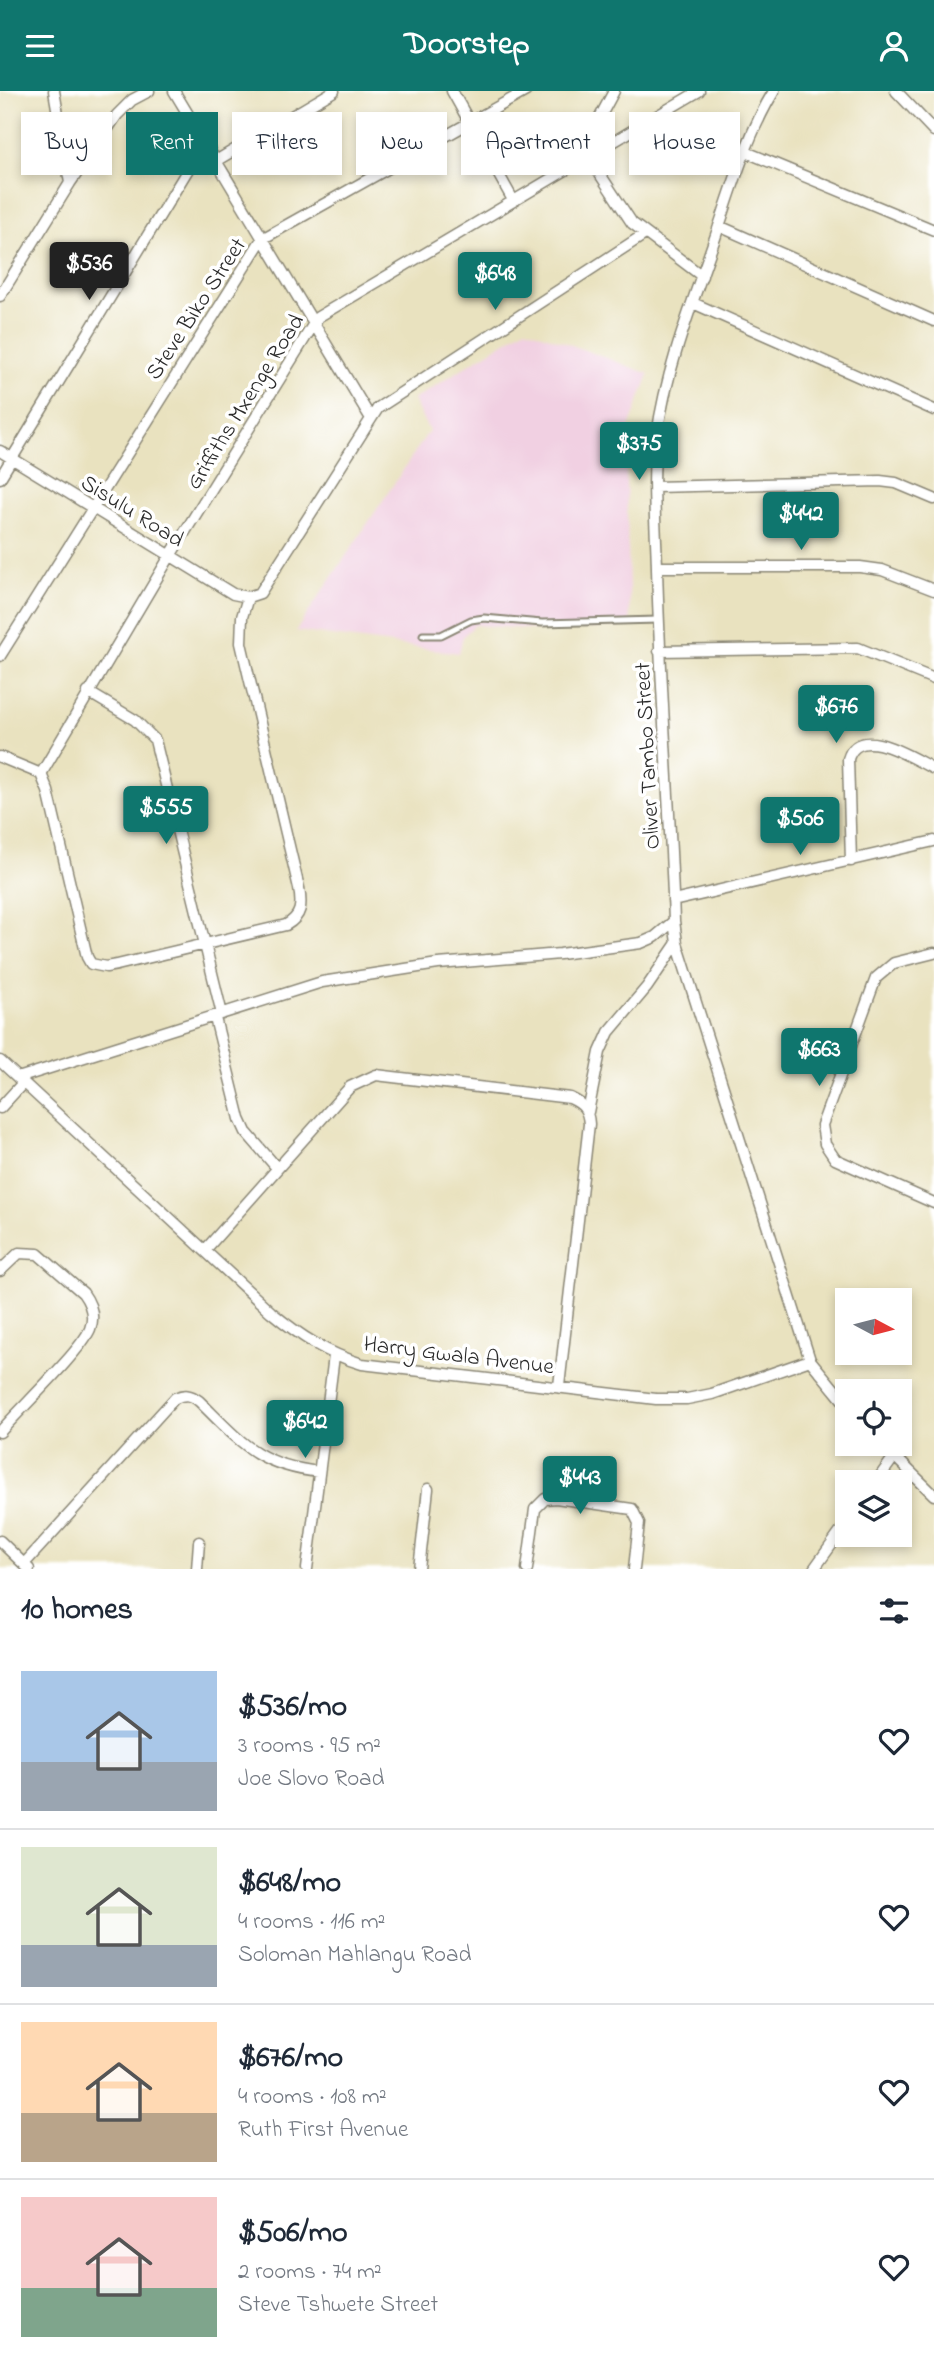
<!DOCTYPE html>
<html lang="en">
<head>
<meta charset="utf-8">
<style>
  :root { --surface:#fff; --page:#f6f6f7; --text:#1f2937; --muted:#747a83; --line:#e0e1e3; --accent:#0f766e }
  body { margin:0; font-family:"Indie Flower",sans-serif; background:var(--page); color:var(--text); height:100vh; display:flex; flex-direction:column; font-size:26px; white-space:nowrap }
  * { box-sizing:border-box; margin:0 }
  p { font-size:23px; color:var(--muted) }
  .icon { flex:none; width:38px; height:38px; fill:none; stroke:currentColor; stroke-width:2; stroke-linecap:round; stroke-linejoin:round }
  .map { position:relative; height:1478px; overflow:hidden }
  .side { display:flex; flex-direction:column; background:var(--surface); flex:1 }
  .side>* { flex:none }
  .top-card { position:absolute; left:21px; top:21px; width:892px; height:63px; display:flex; gap:14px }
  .needle { width:46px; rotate:97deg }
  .tools { position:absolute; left:835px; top:1197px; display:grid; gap:14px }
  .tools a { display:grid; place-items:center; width:77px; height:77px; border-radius:0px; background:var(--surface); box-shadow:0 4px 10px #0003; font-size:35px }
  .price { position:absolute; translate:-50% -60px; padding:0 16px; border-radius:7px; background:var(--accent); color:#fff; font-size:23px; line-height:46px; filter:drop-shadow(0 2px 4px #0008) }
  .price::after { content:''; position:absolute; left:50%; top:42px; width:21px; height:16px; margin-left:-10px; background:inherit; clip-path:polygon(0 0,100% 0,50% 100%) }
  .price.on { background:#222; color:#fff }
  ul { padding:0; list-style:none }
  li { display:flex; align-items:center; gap:21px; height:175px; padding:0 21px }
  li+li { border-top:2px solid var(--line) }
  li span { display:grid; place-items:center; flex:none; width:196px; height:140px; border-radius:0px; color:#555 }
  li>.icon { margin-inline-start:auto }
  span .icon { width:84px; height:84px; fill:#fffc; stroke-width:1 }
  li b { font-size:30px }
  h2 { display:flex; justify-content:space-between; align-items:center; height:84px; padding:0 21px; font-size:30px }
  .chip { padding:0 24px; border-radius:0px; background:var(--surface); box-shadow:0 4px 10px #0003; font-size:24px; line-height:63px }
  .chip.on { background:var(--accent); color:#fff }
  header { display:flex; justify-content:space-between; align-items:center; height:91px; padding:0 21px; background:var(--accent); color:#fff; font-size:32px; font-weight:800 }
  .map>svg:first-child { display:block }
  .built { fill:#f1d0e2 }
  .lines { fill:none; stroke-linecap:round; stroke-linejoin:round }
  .lane-casing { stroke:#8a8675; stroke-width:9 }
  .street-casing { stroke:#8a8675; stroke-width:13 }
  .lane { stroke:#fff; stroke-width:5 }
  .street { stroke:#fff; stroke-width:10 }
  .labels { text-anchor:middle; stroke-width:7; stroke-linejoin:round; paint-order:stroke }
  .street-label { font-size:23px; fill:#2b2b2b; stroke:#fff }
</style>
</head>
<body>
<header><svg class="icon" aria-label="menu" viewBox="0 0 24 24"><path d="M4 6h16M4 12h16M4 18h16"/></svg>Doorstep<svg class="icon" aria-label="person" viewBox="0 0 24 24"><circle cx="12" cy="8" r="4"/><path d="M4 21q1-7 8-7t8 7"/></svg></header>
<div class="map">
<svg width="934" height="1478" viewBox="0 0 934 1478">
  <rect width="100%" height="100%" fill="#fff"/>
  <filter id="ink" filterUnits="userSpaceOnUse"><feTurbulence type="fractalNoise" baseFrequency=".0143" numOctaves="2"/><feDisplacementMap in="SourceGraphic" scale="14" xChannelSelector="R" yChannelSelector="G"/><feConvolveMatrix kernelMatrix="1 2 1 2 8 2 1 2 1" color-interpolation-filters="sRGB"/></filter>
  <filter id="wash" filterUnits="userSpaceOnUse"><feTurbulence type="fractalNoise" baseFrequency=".00686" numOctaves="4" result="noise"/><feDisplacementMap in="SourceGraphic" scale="28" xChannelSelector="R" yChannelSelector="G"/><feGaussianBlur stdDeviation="1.57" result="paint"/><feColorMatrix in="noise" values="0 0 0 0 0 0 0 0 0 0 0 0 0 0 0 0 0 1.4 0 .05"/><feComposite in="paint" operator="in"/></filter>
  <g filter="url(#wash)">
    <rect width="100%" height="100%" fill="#e9e2bf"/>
    <path class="built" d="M526,237L649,283L625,348L630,535L541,539L475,534L463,545L459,562L296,540L429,340L413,309Z"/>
  </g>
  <g filter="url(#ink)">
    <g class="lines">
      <defs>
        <path id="lane" d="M423,544H441L471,529L484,527L542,532L658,529"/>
        <path id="street" d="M54,0L70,92
          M174,0L370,326
          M452,0L513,109
          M614,0L592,41L588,65L632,132L702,185
          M774,0C747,44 732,98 715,147C693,210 666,278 657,345C651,388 656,433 657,477C660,595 670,712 674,830L677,852L810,1269L847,1314
          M896,0L934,40
          M746,61L934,139
          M214,71L334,0
          M719,135L934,230
          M0,205L70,92L117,24L132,9L149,0
          M693,212L934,319
          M0,360L233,503L248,506L260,502L378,317L645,143
          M0,387L204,52
          M655,396L880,390L896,392L934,408
          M657,476H860L882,479L934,499
          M659,560L858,557L934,588
          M0,565L262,148L526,0
          M88,601L135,629L155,649L222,923
          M0,666L41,683
          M41,683L170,465L318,226L699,0
          M41,683L48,700L87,866L91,873L106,876L117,874L286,834C302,825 302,814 299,797L241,552L242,526L248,506
          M851,770L848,668C859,631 913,668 934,678
          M673,810L934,750
          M934,862L894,872L876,887L822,1034L825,1053L835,1068L934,1112
          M215,927L240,1028L246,1041L277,1077
          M0,970L271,1221C300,1245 326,1262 362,1273L656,1308H687L712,1303L810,1269
          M18,987L322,891L438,873L560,863L641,852L655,846L674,830
          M0,1017L23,992
          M588,1021L600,961L609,941L647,896L677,852
          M206,1158L350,996L376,984L570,1007C583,1013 588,1018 589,1033L559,1295
          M0,1180L19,1162L38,1163L83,1202C91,1213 95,1225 90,1238C81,1260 19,1319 0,1341
          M882,1353L934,1404
          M876,1391L894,1366
          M0,1450L29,1478
          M24,1473L175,1307C185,1303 190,1303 199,1310C241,1351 257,1374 319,1381
          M197,1478L199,1451
          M307,1478L334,1265
          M419,1478L428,1398
          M527,1478L535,1418L545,1408L556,1407L632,1418L639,1432L634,1478
          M814,1478L847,1432"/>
      </defs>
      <use href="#lane" class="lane-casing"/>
      <use href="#street" class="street-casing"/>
      <use href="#lane" class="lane"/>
      <use href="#street" class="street"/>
    </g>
  </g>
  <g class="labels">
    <g class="street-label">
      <text transform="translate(195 217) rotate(-57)" y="8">Steve Biko Street</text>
      <text transform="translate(244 310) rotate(-58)" y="8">Griffiths Mxenge Road</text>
      <text transform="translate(133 419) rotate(32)" y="8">Sisulu Road</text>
      <text transform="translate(646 665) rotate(-93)" y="8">Oliver Tambo Street</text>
      <text transform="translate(459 1263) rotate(7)" y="8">Harry Gwala Avenue</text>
    </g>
  </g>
</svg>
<div class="tools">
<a><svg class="needle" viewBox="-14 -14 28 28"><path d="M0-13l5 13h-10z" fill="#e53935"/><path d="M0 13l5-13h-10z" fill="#747a83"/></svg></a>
<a><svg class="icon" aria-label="locate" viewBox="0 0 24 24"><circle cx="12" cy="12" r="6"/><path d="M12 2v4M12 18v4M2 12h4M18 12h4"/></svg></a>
<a><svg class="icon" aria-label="layers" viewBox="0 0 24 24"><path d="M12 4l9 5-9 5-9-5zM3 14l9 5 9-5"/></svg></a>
</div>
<b class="price on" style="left:89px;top:211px">$536</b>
<b class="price" style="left:495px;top:221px">$648</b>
<b class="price" style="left:639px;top:391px">$375</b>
<b class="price" style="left:801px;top:461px">$442</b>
<b class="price" style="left:836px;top:654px">$676</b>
<b class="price" style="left:166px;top:755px">$555</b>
<b class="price" style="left:800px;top:766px">$506</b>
<b class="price" style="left:819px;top:997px">$663</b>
<b class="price" style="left:305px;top:1369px">$642</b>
<b class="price" style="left:580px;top:1425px">$443</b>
<div class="top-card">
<a class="chip">Buy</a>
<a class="chip on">Rent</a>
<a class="chip">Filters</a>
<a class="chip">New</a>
<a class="chip">Apartment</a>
<a class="chip">House</a>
</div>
</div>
<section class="side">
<h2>10 homes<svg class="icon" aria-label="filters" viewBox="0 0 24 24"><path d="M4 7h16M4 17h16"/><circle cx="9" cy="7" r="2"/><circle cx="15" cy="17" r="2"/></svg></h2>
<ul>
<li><span style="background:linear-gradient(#a9c7e8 65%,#9aa5b1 0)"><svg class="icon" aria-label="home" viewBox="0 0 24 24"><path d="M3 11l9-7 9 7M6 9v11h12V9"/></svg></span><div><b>$536/mo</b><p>3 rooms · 95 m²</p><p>Joe Slovo Road</p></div><svg class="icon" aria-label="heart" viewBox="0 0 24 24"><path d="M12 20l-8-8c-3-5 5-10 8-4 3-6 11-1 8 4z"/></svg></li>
<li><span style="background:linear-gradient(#dfe7d0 70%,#9aa5b1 0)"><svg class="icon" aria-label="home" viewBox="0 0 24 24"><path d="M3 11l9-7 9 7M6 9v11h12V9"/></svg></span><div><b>$648/mo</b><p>4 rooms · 116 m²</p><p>Soloman Mahlangu Road</p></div><svg class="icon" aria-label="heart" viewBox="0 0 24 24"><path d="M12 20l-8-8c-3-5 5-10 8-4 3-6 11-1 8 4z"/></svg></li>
<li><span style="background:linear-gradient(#ffd9b3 65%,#b9a48a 0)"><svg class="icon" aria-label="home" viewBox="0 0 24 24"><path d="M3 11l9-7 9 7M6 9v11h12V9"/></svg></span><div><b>$676/mo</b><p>4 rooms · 108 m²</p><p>Ruth First Avenue</p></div><svg class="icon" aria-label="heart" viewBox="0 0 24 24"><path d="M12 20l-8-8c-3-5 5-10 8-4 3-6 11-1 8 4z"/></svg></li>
<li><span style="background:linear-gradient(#f6c9c9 65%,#7fa58c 0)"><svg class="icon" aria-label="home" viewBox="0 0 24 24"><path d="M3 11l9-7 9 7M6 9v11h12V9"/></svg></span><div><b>$506/mo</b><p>2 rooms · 74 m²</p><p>Steve Tshwete Street</p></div><svg class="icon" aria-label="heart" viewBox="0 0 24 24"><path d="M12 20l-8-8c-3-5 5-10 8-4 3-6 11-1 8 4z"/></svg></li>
</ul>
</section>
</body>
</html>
